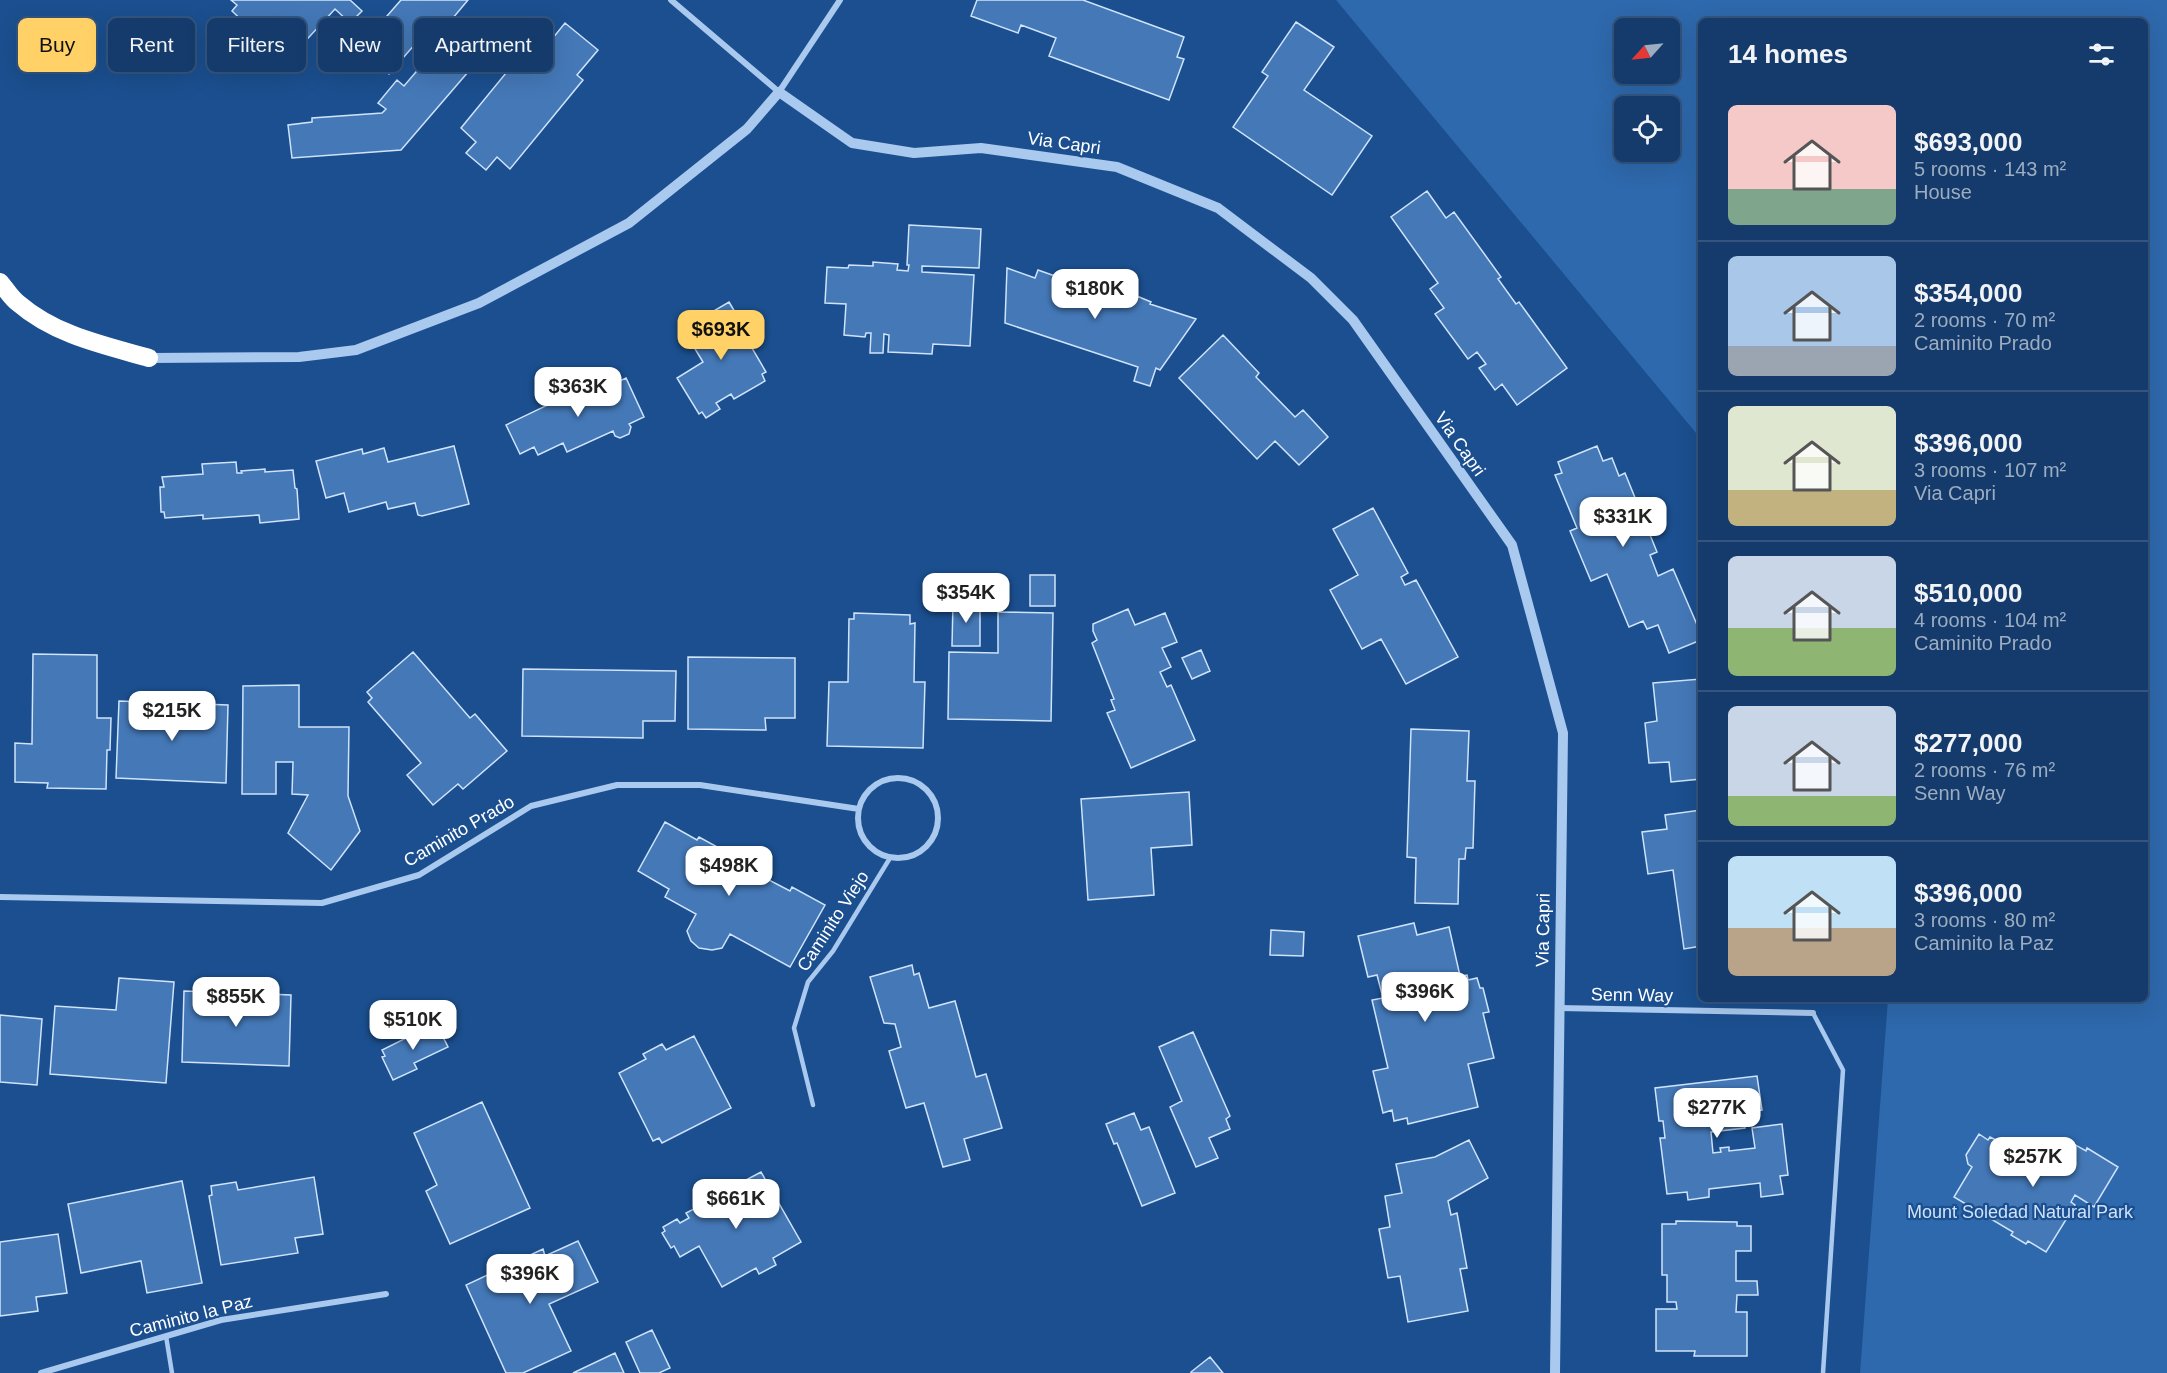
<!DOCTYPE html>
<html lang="en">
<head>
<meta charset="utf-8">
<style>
  :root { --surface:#143b6b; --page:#1d4271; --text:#f1f3f6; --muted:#9dadc1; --line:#33557e; --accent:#ffd166 }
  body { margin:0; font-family:Arial,sans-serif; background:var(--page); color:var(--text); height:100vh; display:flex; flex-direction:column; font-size:22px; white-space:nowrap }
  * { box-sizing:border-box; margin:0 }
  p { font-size:20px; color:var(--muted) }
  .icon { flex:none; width:33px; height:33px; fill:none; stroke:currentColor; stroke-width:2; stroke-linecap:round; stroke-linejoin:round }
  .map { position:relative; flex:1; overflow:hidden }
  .panel { position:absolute; left:1698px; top:18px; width:450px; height:984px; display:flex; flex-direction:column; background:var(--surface); border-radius:9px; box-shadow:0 6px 24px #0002,0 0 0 2px var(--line) }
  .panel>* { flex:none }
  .guide { position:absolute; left:18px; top:18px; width:570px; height:54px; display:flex; gap:12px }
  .needle { width:39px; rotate:243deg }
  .controls { position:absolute; left:1614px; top:18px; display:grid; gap:12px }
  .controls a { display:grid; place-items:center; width:66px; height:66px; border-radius:9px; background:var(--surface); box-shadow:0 6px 24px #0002,0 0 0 2px var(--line); font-size:30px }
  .price { position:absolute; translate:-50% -51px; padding:0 14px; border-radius:12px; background:#fff; color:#222; font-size:20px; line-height:39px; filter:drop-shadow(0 2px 3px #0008) }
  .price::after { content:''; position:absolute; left:50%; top:36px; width:18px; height:14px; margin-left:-9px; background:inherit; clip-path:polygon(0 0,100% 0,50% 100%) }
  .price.active { background:var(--accent); color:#111 }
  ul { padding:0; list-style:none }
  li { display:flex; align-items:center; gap:18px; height:150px; padding:0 30px }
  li+li { border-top:2px solid var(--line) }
  li span { display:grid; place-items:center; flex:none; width:168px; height:120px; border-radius:9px; color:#555 }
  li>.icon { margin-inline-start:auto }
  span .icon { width:72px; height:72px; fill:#fffc; stroke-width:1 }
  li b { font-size:26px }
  h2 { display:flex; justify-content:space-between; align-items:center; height:72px; padding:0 30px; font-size:26px }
  .tag { padding:0 21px; border-radius:9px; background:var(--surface); box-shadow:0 6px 24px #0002,0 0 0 2px var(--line); font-size:21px; line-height:54px }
  .tag.active { background:var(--accent); color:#111 }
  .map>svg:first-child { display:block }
  .green { fill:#2e69ad; fill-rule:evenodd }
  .building { fill:#4478b7; stroke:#cfe3fa; stroke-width:1.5 }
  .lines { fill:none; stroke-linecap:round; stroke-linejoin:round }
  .service { stroke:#a9c9ee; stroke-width:4.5 }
  .minor { stroke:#a9c9ee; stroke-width:6 }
  .tertiary { stroke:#a9c9ee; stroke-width:10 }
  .motorway { stroke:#fff; stroke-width:18 }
  .labels { text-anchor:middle; stroke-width:4.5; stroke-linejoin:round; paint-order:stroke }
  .street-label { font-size:18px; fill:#fff; stroke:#1b4f8f }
  .park-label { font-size:18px; fill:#cfe3fa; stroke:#1b4f8f }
</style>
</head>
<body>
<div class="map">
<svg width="2167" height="1373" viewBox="0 0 2167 1373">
  <rect width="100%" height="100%" fill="#1b4f8f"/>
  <path class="green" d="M1336,0H2167V1373H1860L1888,999H2145V21H1701V439ZM1624,28H1670V74H1624ZM1624,106H1670V152H1624Z"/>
  <path class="building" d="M231,0H350L362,11L350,23L335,9L286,62L232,11L237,5Z
    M401,0H468L432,43L423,35L389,74L359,48Z
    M977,0H1083L1184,37L1177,57L1184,59L1169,100L1049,56L1056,38L1021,25L1018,33L971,16Z
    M463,17L493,43L401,150L292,158L288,125L312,122V118L382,113L386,109L378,103L397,80L404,86Z
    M1296,22L1334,47L1304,90L1372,136L1332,195L1233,127L1268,76L1262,72Z
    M565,23L598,50L577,75L583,80L510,169L497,157L486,170L466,153L476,142L461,128L533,40L544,49Z
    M1427,191L1446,218L1454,212L1501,277L1498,279L1516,304L1519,302L1567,368L1517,405L1502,384L1495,390L1479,368L1486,364L1477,352L1468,359L1435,314L1444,308L1430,289L1438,283L1391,217Z
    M909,225L981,229L979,268L922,266V272L974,275L970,346L933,344L932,354L888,352L889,335L884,334L883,353H870L871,333H866L865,337L844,335L846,304L825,303L827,267L848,268L849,265L873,266V262L898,264L897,270L908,271L909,265H907Z
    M1007,268L1035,278L1038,270L1069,281L1073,271L1089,276L1086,287L1117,297L1118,294L1136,300L1137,296L1151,302L1150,304L1196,319L1160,370L1156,368L1150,386L1134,381L1138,367L1005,323Z
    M729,302L752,341L749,343L766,372L762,374L765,381L734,399L731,394L716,403L720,409L706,418L702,412L699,414L677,378L703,362L683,329Z
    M1223,335L1259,373L1256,377L1295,417L1303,410L1328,437L1299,465L1275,441L1257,459L1179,378Z
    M600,377L605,388L626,378L644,417L629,424L631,427L629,434L620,438L615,436L613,431L567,452L563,443L538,455L534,447L520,454L506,425L554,402L553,400Z
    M454,446L469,504L422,516L418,515L415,503L388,509L386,502L349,512L344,493L326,498L316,461L362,449L363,454L384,448L388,462Z
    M1597,446L1603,461L1612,458L1619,476L1625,473L1657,552L1650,555L1658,576L1673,569L1701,634V640L1669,653L1658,625L1647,629L1643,621L1629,627L1607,574L1591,581L1570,531L1577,528L1555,475L1562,473L1558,462Z
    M236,462L237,473H242L241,471L265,469V472L293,470L295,488L297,489L299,519L260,523L259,515L203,519V515L165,518L164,512H161L160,487H164L162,477L203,474L202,464Z
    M1373,508L1408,573L1401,577L1405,585L1416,580L1458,657L1406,684L1381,639L1362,649L1330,590L1358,575L1333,529Z
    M1030,575H1055V606H1030Z
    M953,602H980V646H952Z
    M1128,609L1135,625L1165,613L1177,642L1162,648L1171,667L1160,672L1167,687L1171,685L1195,740L1131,768L1107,713L1115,710L1111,700L1114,699L1092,643L1097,640L1093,631V624Z
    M998,612L1053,613L1051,721L948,719L949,652L998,653Z
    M854,613L910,615V624L915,623L914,682H925L923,748L827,746L829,682H848L849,619H854Z
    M1201,650L1210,671L1192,679L1182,658Z
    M413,652L470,718L475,714L507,751L463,789L458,784L433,805L407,775L421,763L368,702L372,698L367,692Z
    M33,654L97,655V718H111L110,750H107L106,789L47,788L48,783L15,782V743L32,744Z
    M688,657L795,658V718H765L766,730L688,729Z
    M523,669L676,671L675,721H643V738L522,736Z
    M1701,679V779L1671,782L1669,762L1649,763L1645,723L1657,721L1653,683Z
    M299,685V727H349L348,796L360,831L331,870L288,833L308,795L292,794L293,762H276V794H242L243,686Z
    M119,701L228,705L226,783L116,778Z
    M1411,729L1469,731L1467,781H1475L1473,848H1466L1465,859H1459L1458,904L1415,903L1416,858L1407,857Z
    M1189,792L1192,845L1151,848L1154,895L1088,900L1081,799Z
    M1701,810V946L1684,949L1673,870L1648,874L1642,832L1667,829L1665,815Z
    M665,822L697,840L699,837L752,866L750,870L790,891L792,887L825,905L790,967L730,934L722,948L712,950L699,948L691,941L687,931L696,914L665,897L669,889L638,871Z
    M1414,923L1417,935L1449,927L1460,976L1467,975L1468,980L1477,978L1480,988H1483L1489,1012L1483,1013L1494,1058L1468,1064L1478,1107L1408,1124L1407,1118L1394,1121L1392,1110L1383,1113L1373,1071L1388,1068L1372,1000L1383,998L1377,975L1368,977L1358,936Z
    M1271,930L1304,932L1303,956L1270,955Z
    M912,965L914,975L919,973L929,1008L955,1001L976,1077L986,1074L1002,1128L964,1139L970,1160L943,1167L924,1103L906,1108L889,1051L901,1047L895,1024L884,1023L870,977Z
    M119,978L174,982L166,1083L50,1074L55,1006L116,1010Z
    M184,991L291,995L289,1066L182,1062Z
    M0,1015L42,1019L37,1085L0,1082Z
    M436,1023L448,1047L414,1063L417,1069L393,1080L382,1057L385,1056L382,1050Z
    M1193,1032L1230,1116L1226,1119L1230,1129L1209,1138L1218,1158L1196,1167L1170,1107L1182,1101L1159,1047Z
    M694,1036L731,1108L662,1143L659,1138L653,1141L619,1073L646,1059L643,1054L662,1044L666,1050Z
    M1757,1076L1762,1110L1743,1112L1745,1128L1711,1132L1713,1153L1721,1152L1720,1148L1729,1147V1151L1755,1148L1752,1128L1782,1124L1788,1175L1780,1176L1783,1194L1761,1197L1760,1183L1709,1189V1197L1688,1200L1687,1192L1667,1194L1660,1138H1665L1663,1121H1659L1655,1088Z
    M482,1102L530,1208L450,1244L426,1191L437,1185L414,1133Z
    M1134,1113L1141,1130L1149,1127L1175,1193L1142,1206L1117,1143L1114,1144L1106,1124Z
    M1979,1134L1988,1140L1990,1137L2004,1144L2001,1148L2015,1157L2011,1163L2025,1171L2035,1157L2043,1162L2050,1150L2054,1153L2063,1138L2086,1151L2087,1148L2118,1167L2094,1207L2075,1195L2071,1202L2075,1205L2046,1252L2028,1241L2026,1244L2011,1235L2013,1232L1954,1197L1972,1167L1968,1164L1966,1155Z
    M1469,1140L1488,1178L1448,1201L1451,1215L1457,1213L1467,1268L1460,1269L1468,1311L1408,1322L1400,1276L1388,1278L1379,1229L1390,1227L1385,1196L1402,1193L1396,1164L1435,1157Z
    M761,1172L801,1242L773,1258L776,1265L759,1274L756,1268L722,1287L699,1246L680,1257L674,1246L671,1248L662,1233L665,1231L663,1227L677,1219L680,1223L689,1218L686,1213L715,1198L712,1192L730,1181L733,1187Z
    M314,1177L323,1234L295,1238L298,1253L221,1265L209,1196L212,1195L211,1186L236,1182L238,1190Z
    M182,1181L202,1283L147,1293L141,1261L81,1273L68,1204Z
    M1676,1221L1737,1222V1226H1751V1251H1736V1281H1757L1758,1295H1737L1736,1312H1747V1356H1694L1695,1351H1656V1309H1677L1676,1302H1667V1275H1662V1224H1676Z
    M58,1234L67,1293L36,1297L38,1311L0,1316V1242Z
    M578,1241L598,1282L549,1304L571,1351L523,1373H506L466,1285L543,1249L545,1256Z
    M652,1330L670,1368L659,1373H640L626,1342Z
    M615,1353L624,1373H573Z
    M1210,1357L1223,1373H1191V1372Z"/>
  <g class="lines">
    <path class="service" d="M1813,1013L1843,1070L1823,1373
      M813,1105L794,1028L808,982L833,951L890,858
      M166,1336L172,1373"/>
    <path class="minor" d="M671,0L779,92L840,0
      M858 818a40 40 0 1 1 80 0a40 40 0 1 1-80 0Z
      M0,897L322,903L419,875L531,806L617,785H700L859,809
      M1559,1008L1813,1013
      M41,1373L221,1320L386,1294"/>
    <path class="tertiary" d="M149,358L299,357L356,350L479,303L629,223L747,129L779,92L852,143L914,153L981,148L1117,167L1218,208L1311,278L1353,320L1512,545L1563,733L1555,1373"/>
    <path class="motorway" d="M0,282C6,289 11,298 18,303C55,335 103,345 149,358"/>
  </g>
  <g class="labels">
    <g class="street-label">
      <text transform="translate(1064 143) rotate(8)" y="6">Via Capri</text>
      <text transform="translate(1460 444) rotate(55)" y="6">Via Capri</text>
      <text transform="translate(459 831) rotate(-30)" y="6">Caminito Prado</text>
      <text transform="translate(833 921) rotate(-57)" y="6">Caminito Viejo</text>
      <text transform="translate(1543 930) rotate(-89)" y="6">Via Capri</text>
      <text transform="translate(1632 995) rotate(1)" y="6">Senn Way</text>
      <text transform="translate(191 1316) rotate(-14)" y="6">Caminito la Paz</text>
    </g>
    <g class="park-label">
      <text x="2020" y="1218">Mount Soledad Natural Park</text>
    </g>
  </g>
</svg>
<div class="controls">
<a><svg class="needle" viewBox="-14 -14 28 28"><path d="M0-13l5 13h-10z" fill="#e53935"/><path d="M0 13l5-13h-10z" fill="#9dadc1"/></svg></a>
<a><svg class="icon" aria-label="locate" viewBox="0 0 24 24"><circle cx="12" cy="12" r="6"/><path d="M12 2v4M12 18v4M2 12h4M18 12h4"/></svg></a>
</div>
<b class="price" style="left:1095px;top:320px">$180K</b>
<b class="price active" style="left:721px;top:361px">$693K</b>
<b class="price" style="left:578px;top:418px">$363K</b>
<b class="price" style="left:1623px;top:548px">$331K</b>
<b class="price" style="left:966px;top:624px">$354K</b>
<b class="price" style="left:172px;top:742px">$215K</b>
<b class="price" style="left:729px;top:897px">$498K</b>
<b class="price" style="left:1425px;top:1023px">$396K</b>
<b class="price" style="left:236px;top:1028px">$855K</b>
<b class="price" style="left:413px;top:1051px">$510K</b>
<b class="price" style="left:1717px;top:1139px">$277K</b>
<b class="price" style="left:2033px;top:1188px">$257K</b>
<b class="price" style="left:736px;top:1230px">$661K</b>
<b class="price" style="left:530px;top:1305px">$396K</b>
<div class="guide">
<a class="tag active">Buy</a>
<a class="tag">Rent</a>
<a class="tag">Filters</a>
<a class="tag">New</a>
<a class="tag">Apartment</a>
</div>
<section class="panel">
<h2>14 homes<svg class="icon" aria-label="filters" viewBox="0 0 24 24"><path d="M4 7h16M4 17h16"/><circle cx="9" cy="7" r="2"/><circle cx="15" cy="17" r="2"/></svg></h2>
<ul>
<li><span style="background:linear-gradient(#f6c9c9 70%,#7fa58c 0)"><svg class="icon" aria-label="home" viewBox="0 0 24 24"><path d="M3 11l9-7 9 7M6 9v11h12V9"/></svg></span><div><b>$693,000</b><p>5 rooms · 143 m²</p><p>House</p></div></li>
<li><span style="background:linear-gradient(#a9c7e8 75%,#9aa5b1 0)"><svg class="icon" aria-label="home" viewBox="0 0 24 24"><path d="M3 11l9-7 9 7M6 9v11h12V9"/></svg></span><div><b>$354,000</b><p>2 rooms · 70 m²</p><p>Caminito Prado</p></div></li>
<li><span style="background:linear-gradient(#dfe7d0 70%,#c2b280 0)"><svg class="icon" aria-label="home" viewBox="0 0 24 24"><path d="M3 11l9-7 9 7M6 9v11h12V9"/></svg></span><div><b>$396,000</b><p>3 rooms · 107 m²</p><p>Via Capri</p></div></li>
<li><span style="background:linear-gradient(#c9d6e8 60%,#8fb573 0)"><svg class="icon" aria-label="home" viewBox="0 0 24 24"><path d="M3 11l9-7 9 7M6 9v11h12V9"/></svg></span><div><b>$510,000</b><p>4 rooms · 104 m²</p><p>Caminito Prado</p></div></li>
<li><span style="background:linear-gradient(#c9d6e8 75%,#8fb573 0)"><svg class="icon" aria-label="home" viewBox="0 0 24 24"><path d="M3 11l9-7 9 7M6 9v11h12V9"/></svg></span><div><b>$277,000</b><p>2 rooms · 76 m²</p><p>Senn Way</p></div></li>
<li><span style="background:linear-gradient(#bfe0f5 60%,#b9a48a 0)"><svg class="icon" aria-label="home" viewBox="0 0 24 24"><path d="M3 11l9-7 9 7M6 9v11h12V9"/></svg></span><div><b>$396,000</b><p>3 rooms · 80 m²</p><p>Caminito la Paz</p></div></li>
</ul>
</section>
</div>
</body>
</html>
